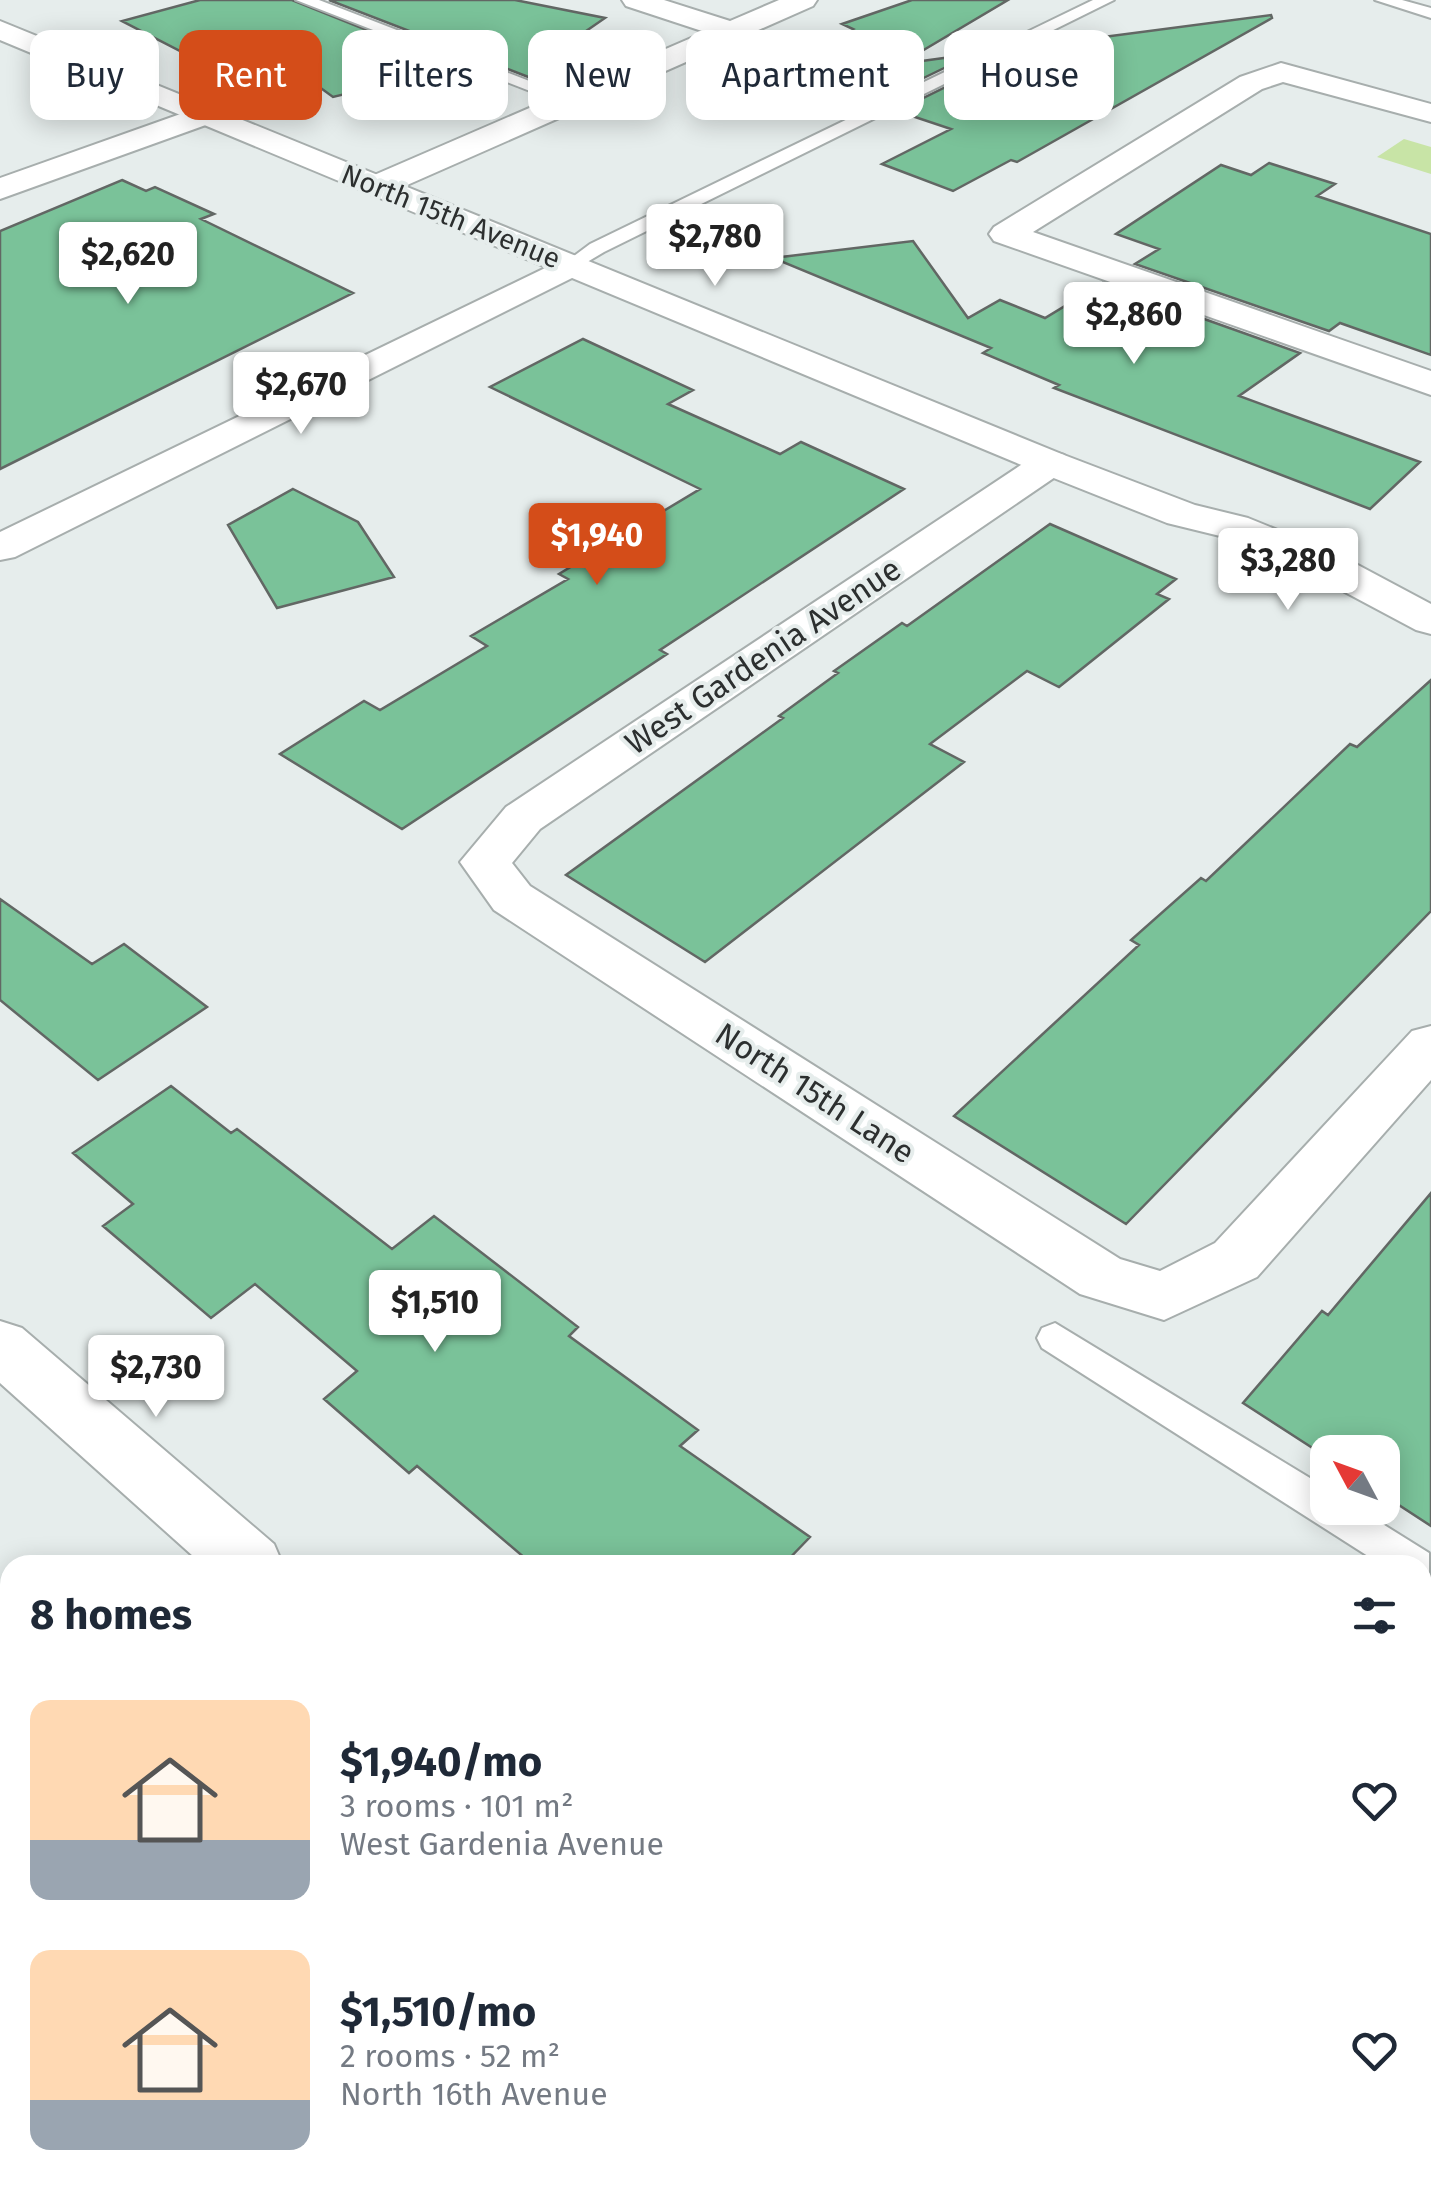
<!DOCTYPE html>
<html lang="en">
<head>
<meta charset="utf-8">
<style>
  :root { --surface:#fff; --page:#f6f6f7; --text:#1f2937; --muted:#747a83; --accent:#d44d19 }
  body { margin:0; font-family:"Fira Sans",sans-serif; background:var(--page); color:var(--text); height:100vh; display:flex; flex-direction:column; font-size:38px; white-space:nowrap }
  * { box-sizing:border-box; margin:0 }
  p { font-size:32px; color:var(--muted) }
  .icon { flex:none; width:55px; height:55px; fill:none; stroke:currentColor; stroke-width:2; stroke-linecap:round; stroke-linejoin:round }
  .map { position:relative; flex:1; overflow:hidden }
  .details { position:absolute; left:0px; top:1555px; width:1432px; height:642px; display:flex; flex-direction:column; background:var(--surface); border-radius:30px 30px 0 0; box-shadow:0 5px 25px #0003 }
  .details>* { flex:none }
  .banner { position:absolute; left:30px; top:30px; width:1372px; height:90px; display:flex; gap:20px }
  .needle { width:65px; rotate:311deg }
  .buttons { position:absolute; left:1310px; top:1435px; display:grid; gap:20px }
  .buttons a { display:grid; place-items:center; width:90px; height:90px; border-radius:20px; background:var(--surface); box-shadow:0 5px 25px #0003; font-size:50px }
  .price { position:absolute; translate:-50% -85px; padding:0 22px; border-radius:10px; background:#fff; color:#222; font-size:32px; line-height:65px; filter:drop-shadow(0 2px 5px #0008) }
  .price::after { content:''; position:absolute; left:50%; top:60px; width:30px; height:22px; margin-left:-15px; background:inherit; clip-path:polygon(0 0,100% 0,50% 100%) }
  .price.selected { background:var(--accent); color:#fff }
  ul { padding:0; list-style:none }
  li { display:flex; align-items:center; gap:30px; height:250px; padding:0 30px }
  li span { display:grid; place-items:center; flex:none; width:280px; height:200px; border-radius:20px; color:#555 }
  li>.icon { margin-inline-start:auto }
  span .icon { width:120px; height:120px; fill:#fffc; stroke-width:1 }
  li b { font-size:42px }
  h2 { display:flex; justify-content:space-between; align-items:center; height:120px; padding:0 30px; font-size:42px }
  .tag { padding:0 35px; border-radius:20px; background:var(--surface); box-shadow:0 5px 25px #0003; font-size:35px; line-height:90px }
  .tag.selected { background:var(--accent); color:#fff }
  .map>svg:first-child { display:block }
  .green { fill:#c8e4a6 }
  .building { fill:#7ac299; stroke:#626764; stroke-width:2.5 }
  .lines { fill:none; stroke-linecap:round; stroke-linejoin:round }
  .service-casing { stroke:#a7aead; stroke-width:4 }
  .minor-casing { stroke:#a7aead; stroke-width:4 }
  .tertiary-casing { stroke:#a7aead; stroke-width:4 }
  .service { fill:#fff; fill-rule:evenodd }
  .minor { fill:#fff; fill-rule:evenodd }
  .tertiary { fill:#fff; fill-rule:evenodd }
  .labels { text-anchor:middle; stroke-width:8; stroke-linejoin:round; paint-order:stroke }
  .far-street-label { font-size:28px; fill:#2c2f2f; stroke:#e6edec }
  .street-label { font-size:32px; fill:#2c2f2f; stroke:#e6edec }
</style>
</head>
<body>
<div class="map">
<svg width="1431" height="2196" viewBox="0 0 1431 2196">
  <rect width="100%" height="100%" fill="#e6edec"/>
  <path class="green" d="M1404,139L1431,147V174L1377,157Z"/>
  <path class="building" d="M200,0H292L504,85L376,118L345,94L333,97L307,78L297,84L184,53L122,21Z
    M329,0H515L605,18L576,38L584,40L531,78Z
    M912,0H1008L900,64L973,54L872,103L769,69L853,29L842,24Z
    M1271,15L1272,18L1017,162L1011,160L953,191L882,164L951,129L897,111L1027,47Z
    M1269,163L1335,184L1317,196L1431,234V355L1340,323L1329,331L1135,264L1159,249L1116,234L1221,165L1251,175Z
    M122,180L146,191L155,187L214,214L201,219L353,293L0,469V231Z
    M913,241L968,318L1000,300L1045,318L1103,283L1300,353L1239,396L1420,462L1370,509L1054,388L1059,385L983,353L991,348L773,258Z
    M583,339L693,390L668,404L780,454L801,442L904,489L660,650L667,654L402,829L280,754L364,701L380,710L487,646L471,636L568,579L559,574L700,489L490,387Z
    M293,489L358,522L394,577L277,608L228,525Z
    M1050,524L1176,579L1157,594L1169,599L1059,687L1027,671L930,744L964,762L705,962L566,875L783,718L779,716L838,673L834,671L902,623L907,626Z
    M1431,680V911L1126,1224L954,1116L1139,945L1131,940L1201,878L1206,881L1350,744L1357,747Z
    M0,899L92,964L124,944L207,1007L98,1080L0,1000Z
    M171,1086L231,1133L237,1129L392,1249L434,1216L578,1327L569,1336L698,1430L680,1446L810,1537L783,1565H533L417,1466L409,1473L324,1399L357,1371L255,1284L211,1318L103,1226L133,1204L73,1153Z
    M1431,1193V1526L1382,1494V1452H1328V1458L1243,1403L1322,1311L1328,1315Z"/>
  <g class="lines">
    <defs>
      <path id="service" d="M296,0H319L581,101L572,106L566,105Z
        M1093,0H1114L604,252L572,271L562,265L590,244Z
        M1375,0H1402L1431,8V18Z
        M1055,1323L1328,1489V1508H1357L1429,1553V1577L1422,1580V1565H1382L1042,1348L1037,1338L1042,1328Z"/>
      <path id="minor" d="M622,0H664L730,21L779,0H817L813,6L389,193H365L361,186L365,179L705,32L626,6Z
        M1281,63L1431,104V122L1283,82L1262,89L1033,232L1431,371V395L994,241L989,234L994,227L1240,77Z
        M203,106L214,108L218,115L214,122L0,199V178Z
        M572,255L584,258L589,265L584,272L15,557L0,560V532Z
        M1050,451L1064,455L1070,463L1064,471L540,829L512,863L530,886L1120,1259L1160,1271L1215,1243L1412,1031L1431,1026V1080L1257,1277L1164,1320L1080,1294L494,910L460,862L506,807L1036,455Z
        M0,1321L22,1328L274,1544L283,1565H203L0,1383Z
        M10,2147V2188H52L49,2196H0V2152Z
        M913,2188H1001L1005,2196H916Z"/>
      <path id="tertiary" d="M0,21L1064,455L1195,505L1248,518L1341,556L1431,604V634L1416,630L1311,574L1220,536L1167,523L1036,471L0,40Z"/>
    </defs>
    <use href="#service" class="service-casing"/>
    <use href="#minor" class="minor-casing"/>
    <use href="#tertiary" class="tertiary-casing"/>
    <use href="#service" class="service"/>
    <use href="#minor" class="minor"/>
    <use href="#tertiary" class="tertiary"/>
  </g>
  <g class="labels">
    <g class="far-street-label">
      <text transform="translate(451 216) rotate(22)" y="10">North 15th Avenue</text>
    </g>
    <g class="street-label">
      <text transform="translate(763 656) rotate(-34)" y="11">West Gardenia Avenue</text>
      <text transform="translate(815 1093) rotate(33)" y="11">North 15th Lane</text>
    </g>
  </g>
</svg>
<div class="buttons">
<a><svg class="needle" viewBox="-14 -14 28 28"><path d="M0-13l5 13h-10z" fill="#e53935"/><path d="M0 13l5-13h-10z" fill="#747a83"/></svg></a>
</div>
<b class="price" style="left:715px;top:289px">$2,780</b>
<b class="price" style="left:128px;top:307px">$2,620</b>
<b class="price" style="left:1134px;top:367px">$2,860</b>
<b class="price" style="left:301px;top:437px">$2,670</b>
<b class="price selected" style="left:597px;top:588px">$1,940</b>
<b class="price" style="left:1288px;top:613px">$3,280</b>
<b class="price" style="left:435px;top:1355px">$1,510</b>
<b class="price" style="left:156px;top:1420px">$2,730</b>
<div class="banner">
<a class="tag">Buy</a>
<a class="tag selected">Rent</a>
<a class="tag">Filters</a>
<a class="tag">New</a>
<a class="tag">Apartment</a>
<a class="tag">House</a>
</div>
<section class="details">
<h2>8 homes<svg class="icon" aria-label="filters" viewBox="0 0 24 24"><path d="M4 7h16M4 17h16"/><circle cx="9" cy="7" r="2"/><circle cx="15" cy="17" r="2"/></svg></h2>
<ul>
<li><span style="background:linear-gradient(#ffd9b3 70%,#9aa5b1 0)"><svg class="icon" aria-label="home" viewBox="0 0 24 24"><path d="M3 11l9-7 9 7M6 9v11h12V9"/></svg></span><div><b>$1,940/mo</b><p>3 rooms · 101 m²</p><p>West Gardenia Avenue</p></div><svg class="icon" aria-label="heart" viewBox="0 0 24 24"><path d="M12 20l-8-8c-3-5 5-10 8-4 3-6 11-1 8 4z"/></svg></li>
<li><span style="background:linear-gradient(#ffd9b3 75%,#9aa5b1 0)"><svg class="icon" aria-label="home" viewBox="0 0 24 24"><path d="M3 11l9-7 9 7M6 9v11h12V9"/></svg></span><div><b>$1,510/mo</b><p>2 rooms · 52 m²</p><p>North 16th Avenue</p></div><svg class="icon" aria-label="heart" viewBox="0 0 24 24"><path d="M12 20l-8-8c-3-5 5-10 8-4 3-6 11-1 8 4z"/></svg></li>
</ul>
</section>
</div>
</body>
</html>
